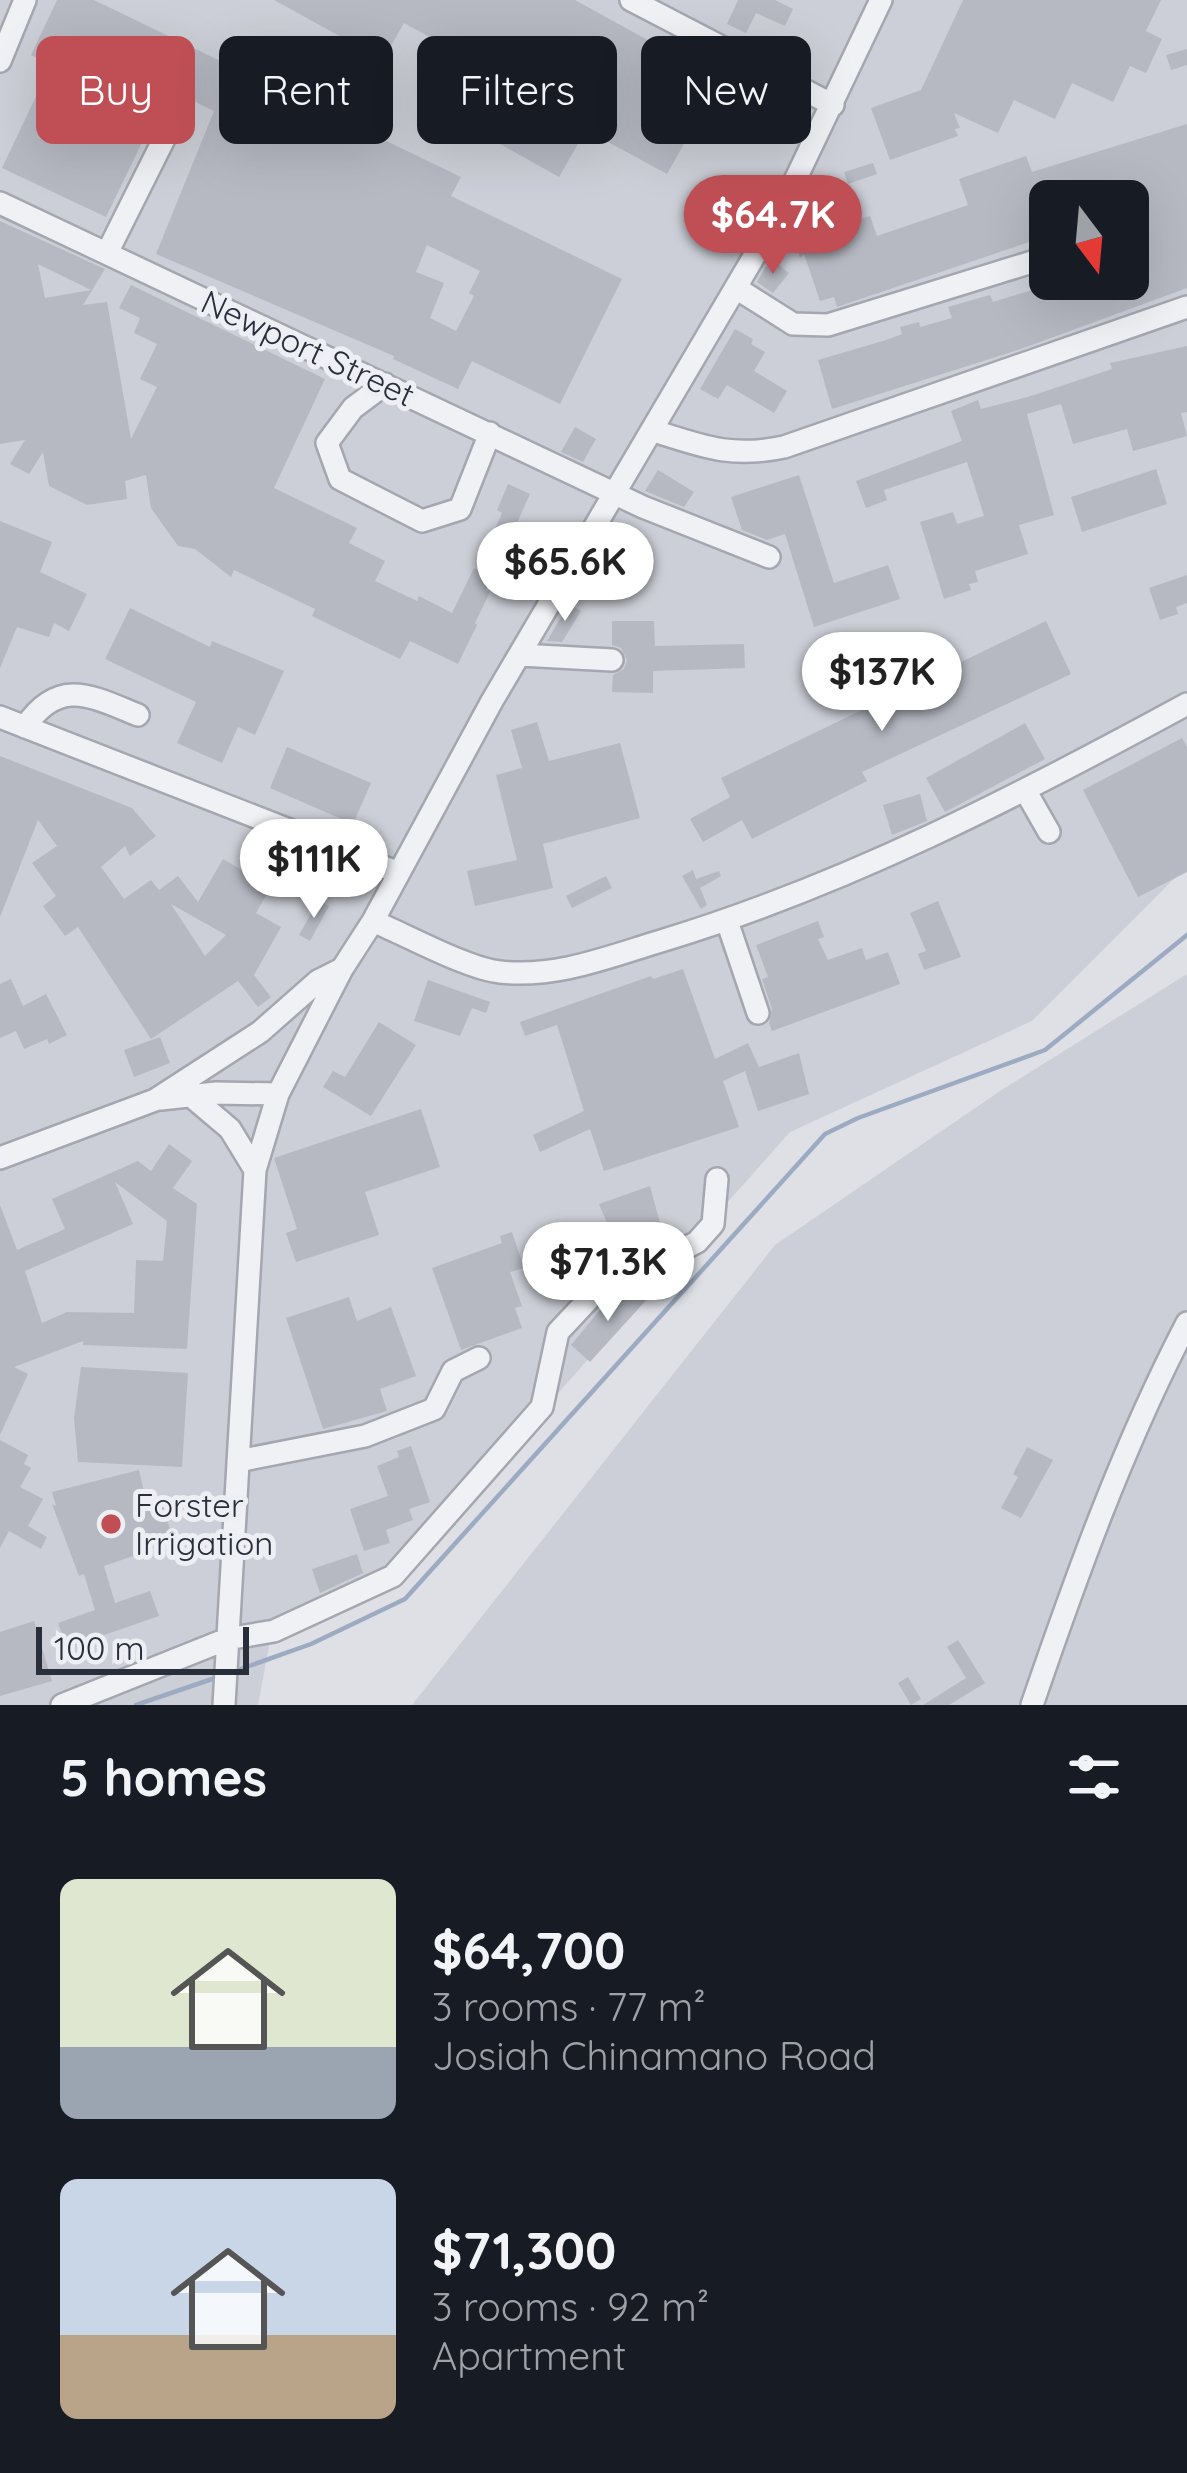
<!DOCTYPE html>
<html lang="en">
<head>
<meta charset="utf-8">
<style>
  :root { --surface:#171b24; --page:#20242c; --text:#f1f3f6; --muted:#9ea1a6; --accent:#bf4f55 }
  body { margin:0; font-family:Quicksand,sans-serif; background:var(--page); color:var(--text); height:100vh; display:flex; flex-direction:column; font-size:45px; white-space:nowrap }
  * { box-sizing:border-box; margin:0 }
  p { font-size:39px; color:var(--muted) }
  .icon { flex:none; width:66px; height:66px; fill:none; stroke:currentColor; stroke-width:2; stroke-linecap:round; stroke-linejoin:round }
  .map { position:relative; height:1705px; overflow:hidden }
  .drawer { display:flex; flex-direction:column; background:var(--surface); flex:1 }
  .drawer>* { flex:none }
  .banner { position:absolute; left:36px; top:36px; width:1116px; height:108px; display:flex; gap:24px }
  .needle { width:78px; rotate:164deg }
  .controls { position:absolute; left:1029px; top:180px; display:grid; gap:24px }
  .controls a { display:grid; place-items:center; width:120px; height:120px; border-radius:18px; background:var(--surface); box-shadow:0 12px 48px #0002; font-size:60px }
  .scale { position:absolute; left:36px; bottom:30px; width:213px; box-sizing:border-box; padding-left:12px; border:6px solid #292e3b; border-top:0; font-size:33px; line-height:42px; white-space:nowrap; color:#292e3b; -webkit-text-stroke:9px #edeff4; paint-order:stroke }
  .price { position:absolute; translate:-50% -102px; padding:0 27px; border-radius:42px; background:#fff; color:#222; font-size:39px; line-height:78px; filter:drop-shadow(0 3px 6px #0008) }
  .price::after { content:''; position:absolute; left:50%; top:72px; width:36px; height:27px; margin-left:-18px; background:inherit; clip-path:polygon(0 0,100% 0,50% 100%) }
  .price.selected { background:var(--accent); color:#fff }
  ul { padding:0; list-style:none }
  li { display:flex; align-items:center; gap:36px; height:300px; padding:0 60px }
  li span { display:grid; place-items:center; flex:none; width:336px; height:240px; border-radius:18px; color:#555 }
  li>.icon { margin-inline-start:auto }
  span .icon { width:144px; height:144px; fill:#fffc; stroke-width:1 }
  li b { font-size:51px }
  h2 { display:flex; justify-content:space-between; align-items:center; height:144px; padding:0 60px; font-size:51px }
  .tag { padding:0 42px; border-radius:18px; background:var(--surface); box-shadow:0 12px 48px #0002; font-size:42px; line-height:108px }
  .tag.selected { background:var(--accent); color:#fff }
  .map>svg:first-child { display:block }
  .built { fill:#cccfd7; fill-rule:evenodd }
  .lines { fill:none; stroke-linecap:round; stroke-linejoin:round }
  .stream { stroke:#9cabc2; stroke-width:4.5 }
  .building { fill:#b6b9c2; fill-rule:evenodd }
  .minor-casing { stroke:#a4a7af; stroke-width:26 }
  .minor { stroke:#f0f1f5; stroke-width:21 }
  .poi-dot { fill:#bf4f55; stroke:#edeff4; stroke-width:4.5 }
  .labels { text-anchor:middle; stroke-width:10; stroke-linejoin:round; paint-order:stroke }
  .street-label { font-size:33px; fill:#292e3b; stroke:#edeff4 }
  .poi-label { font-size:33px; fill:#292e3b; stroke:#edeff4; text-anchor:start }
</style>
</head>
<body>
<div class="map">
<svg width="1187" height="1705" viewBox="0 0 1187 1705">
  <rect width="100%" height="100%" fill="#dee0e6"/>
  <path class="built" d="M0,0H1187V866L1032,1021L790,1132L394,1578L271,1635L258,1705H0ZM1050,201H1128V279H1050Z
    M1187,974V1705H412L775,1245L1003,1089Z"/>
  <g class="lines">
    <path class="stream" d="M235,1671L311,1644L405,1599L825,1134L858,1118L1045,1050L1187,935
      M136,1705L218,1677"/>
  </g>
  <path class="building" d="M57,0H94L461,177L451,196L622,279L560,404L472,361L458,389L393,359L394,356L156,254L214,111L168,89L106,217L2,168L51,65L31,55ZM427,245L480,271L469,293L474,296L456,331L430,318L444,283L416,272Z
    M274,0H575L720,80L667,174L586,130L559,177L491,139L517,92L486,74L458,122L438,111L465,63L443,51L446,46L404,23L383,60Z
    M738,0H775L793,9L785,26L756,13L746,33L727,24Z
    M963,0H1161L1146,31L1162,39L1146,73L1130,66L1113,102L1072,83L1055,119L1014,100L998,133L954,113L960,128L955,129L958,136L890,160L871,108L921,90Z
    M1187,49V65L1171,70L1166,55Z
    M1187,124V288L1021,349L832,409L818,360L886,340L902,334L900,327L919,322L920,327L952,318L948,307L990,295L993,302L1052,284L1051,279H1100L1103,291L1139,280L1132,258L1128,259V201H1050V235L837,307L834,297L820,301L804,254L800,258L794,240L870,216L877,236L968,205L959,179L1026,156L1032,172Z
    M873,163L877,174L848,184L844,172Z
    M0,221L105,269L83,305L107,302L131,439L157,387L140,379L157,344L134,333L140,318L119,308L131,285L325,379L274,488L357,528L349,543L385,561L375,581L417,601L419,596L452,613L474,568L493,577L486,590L490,592L475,623L477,625L458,664L410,641L400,659L312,616L315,609L234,570L231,577L195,549L178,546L151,508L146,475L125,481L127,499L87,505L49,486L43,452L29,474L10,464L25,440L0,444ZM38,264L91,290L45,298Z
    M775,262L789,273L773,293L757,282L766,266L770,268Z
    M735,329L753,339L751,344L765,352L754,371L787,391L774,413L727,385L718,399L700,389Z
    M1187,346V412L1181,413L1187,436L1133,451L1127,429L1073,444L1061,404L1027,414L1054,515L1019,525L1028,554L975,571L978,582L969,584L971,590L944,599L920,522L953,512L957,524L984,516L967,462L884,490L887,500L866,508L856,481L962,441L951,411L978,400L981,409L1031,396L1112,369L1110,363Z
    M575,427L596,439L583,462L561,452Z
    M1156,469L1167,504L1082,532L1071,497Z
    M658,470L694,492L684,507L645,491Z
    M799,475L834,583L888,565L900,599L814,627L785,534L767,540L742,530L731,497Z
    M508,484L530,494L517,523L524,525L516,543L509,540L505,549L489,542L502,513L497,510Z
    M0,521L52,542L40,572L87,594L69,631L54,623L49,637L17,627L0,668Z
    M1187,575V603L1176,607L1178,614L1160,620L1149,588Z
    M569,604L581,611L562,642L547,641Z
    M130,608L210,647L212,641L284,671L255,735L238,727L222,763L177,743L196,702L105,659Z
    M612,621H654L655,646L744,644L745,668L653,671V693L612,692L613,675L624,669L627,660L621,648L612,645Z
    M1046,621L1071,674L862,772L867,781L752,839L742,820L703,842L690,819L730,797L721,778Z
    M537,722L549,761L620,743L640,818L543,844L553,888L475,906L467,871L517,860L496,775L522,768L511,730Z
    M1025,723L1045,759L945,812L926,778Z
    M1182,738L1187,747V872L1138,897L1083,790Z
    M287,747L371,783L353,824L270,788Z
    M0,756L132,808L156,836L130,856L125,846L101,867L124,899L151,880L159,890L178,876L198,902L223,859L271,887L256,913L281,927L254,975L271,997L258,1007L238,981L151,1039L78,927L65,936L43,906L56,896L32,863L57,846L38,820L0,917ZM171,904L226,935L205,956Z
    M920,794L927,821L892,835L883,805Z
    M693,870L696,879L719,871L721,876L700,888L707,905L701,909L682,876Z
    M606,876L612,888L572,908L566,896Z
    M319,900L329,906L310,941L299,935Z
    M938,901L961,957L924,970L918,954L926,951L910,913Z
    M818,921L824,937L818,939L828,960L862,948L866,960L888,952L900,984L772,1031L769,1023L772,1009L762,979L768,977L756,945Z
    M683,969L715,1059L748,1043L759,1067L799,1053L809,1094L758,1111L745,1071L723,1081L739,1127L604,1171L590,1129L540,1152L533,1135L584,1111L557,1025L525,1036L520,1022L651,976L653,979Z
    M11,979L23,1006L46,994L67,1035L49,1044L47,1039L24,1049L16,1031L0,1038V984Z
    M428,980L490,1002L486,1013L472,1008L460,1036L414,1021Z
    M379,1022L416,1045L371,1116L323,1087L333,1071L345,1077Z
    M160,1037L170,1063L134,1077L124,1050Z
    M421,1109L440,1167L365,1192L379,1235L296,1262L286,1233L297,1229L274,1158Z
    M169,1144L192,1161L173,1188L197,1204L187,1349L83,1345V1341L14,1367L28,1374L0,1435V1205L17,1250L65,1229L52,1199L138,1161L151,1171ZM115,1182L167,1221L163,1261L136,1260L134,1313L67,1312L42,1323L25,1271L133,1224Z
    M650,1186L665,1242L622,1259L599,1204Z
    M512,1232L524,1268L510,1272L522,1306L515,1308L522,1328L461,1350L432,1268L502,1243L500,1236Z
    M640,1288L649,1297L590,1362L571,1345L609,1299L616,1305L628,1293Z
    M349,1297L357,1321L391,1307L416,1376L380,1389L387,1411L323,1429L286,1318Z
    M81,1367L188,1373L182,1467L78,1462L74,1418Z
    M0,1440L28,1455L24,1464L31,1468L20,1487L43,1499L28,1526L47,1537L41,1549L9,1531L0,1548Z
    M411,1446L430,1502L409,1509L413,1520L386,1530L390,1543L364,1551L350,1509L388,1496L377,1466L399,1457L397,1451Z
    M1027,1447L1053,1460L1021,1518L1001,1508L1018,1477L1013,1474Z
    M139,1470L146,1501L160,1497L174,1542L104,1566L115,1603L150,1591L159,1616L67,1648L58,1623L95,1610L84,1574L79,1576L52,1504L56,1506L52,1492Z
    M357,1554L363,1573L320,1593L312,1569Z
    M34,1621L52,1681L0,1696V1632Z
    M958,1640L985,1683L949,1705H923L966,1678L947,1647Z
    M908,1677L921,1699L911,1705L898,1683Z"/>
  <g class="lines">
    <defs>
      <path id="minor" d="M631,0L833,105
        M0,61L25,0
        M0,203L643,507L769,557
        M107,253L175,117
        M736,288L793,324L828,325L1045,258
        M385,384L353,408L327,443L340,479L422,521L460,509L490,433
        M654,431C704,447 732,458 784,447L1187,307
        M520,655L612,660
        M0,717L399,873
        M25,727C59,677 91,696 138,715
        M1025,790L1049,832
        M373,921C406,935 468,969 500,972C557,978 608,957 661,941C846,885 1018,796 1187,704
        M727,921L758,1013
        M191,1096L230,1129L255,1170
        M161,1099L216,1093L278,1094
        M0,1158L155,1100L260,1032L318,981L342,969
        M238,1461L365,1436L434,1409L453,1371L479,1358
        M62,1705L227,1639L274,1631L393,1576L542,1407L558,1332L602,1285L630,1277L697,1242L713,1224L717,1179
        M224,1705L255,1170L278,1094L342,969L373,921L492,701L779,214L881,0
        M1032,1705C1077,1574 1123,1446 1187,1323"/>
    </defs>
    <use href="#minor" class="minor-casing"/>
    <use href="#minor" class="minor"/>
  </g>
  <circle class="poi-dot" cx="111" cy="1524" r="12"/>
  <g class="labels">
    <g class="street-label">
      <text transform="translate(308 348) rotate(25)" y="12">Newport Street</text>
    </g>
    <g class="poi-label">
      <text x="135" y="1517">Forster<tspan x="135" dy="38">Irrigation</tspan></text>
    </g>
  </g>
</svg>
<div class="controls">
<a><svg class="needle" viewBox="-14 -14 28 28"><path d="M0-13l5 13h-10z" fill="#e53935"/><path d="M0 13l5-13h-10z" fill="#9ea1a6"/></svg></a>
</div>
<div class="scale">100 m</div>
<b class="price selected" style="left:773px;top:277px">$64.7K</b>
<b class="price" style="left:565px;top:624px">$65.6K</b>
<b class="price" style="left:882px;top:734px">$137K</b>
<b class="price" style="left:314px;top:921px">$111K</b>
<b class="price" style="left:608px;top:1324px">$71.3K</b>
<div class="banner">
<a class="tag selected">Buy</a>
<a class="tag">Rent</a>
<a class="tag">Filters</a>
<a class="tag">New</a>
</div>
</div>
<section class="drawer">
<h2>5 homes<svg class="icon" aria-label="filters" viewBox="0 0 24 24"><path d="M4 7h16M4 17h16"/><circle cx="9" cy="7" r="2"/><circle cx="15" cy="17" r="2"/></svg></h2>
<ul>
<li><span style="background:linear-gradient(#dfe7d0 70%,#9aa5b1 0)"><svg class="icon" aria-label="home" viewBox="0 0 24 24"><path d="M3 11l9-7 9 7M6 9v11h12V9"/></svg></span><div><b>$64,700</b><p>3 rooms · 77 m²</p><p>Josiah Chinamano Road</p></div></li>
<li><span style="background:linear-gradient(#c9d6e8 65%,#b9a48a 0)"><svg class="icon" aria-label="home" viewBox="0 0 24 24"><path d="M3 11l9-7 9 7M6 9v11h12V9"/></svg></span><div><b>$71,300</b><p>3 rooms · 92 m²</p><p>Apartment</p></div></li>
</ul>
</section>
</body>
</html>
